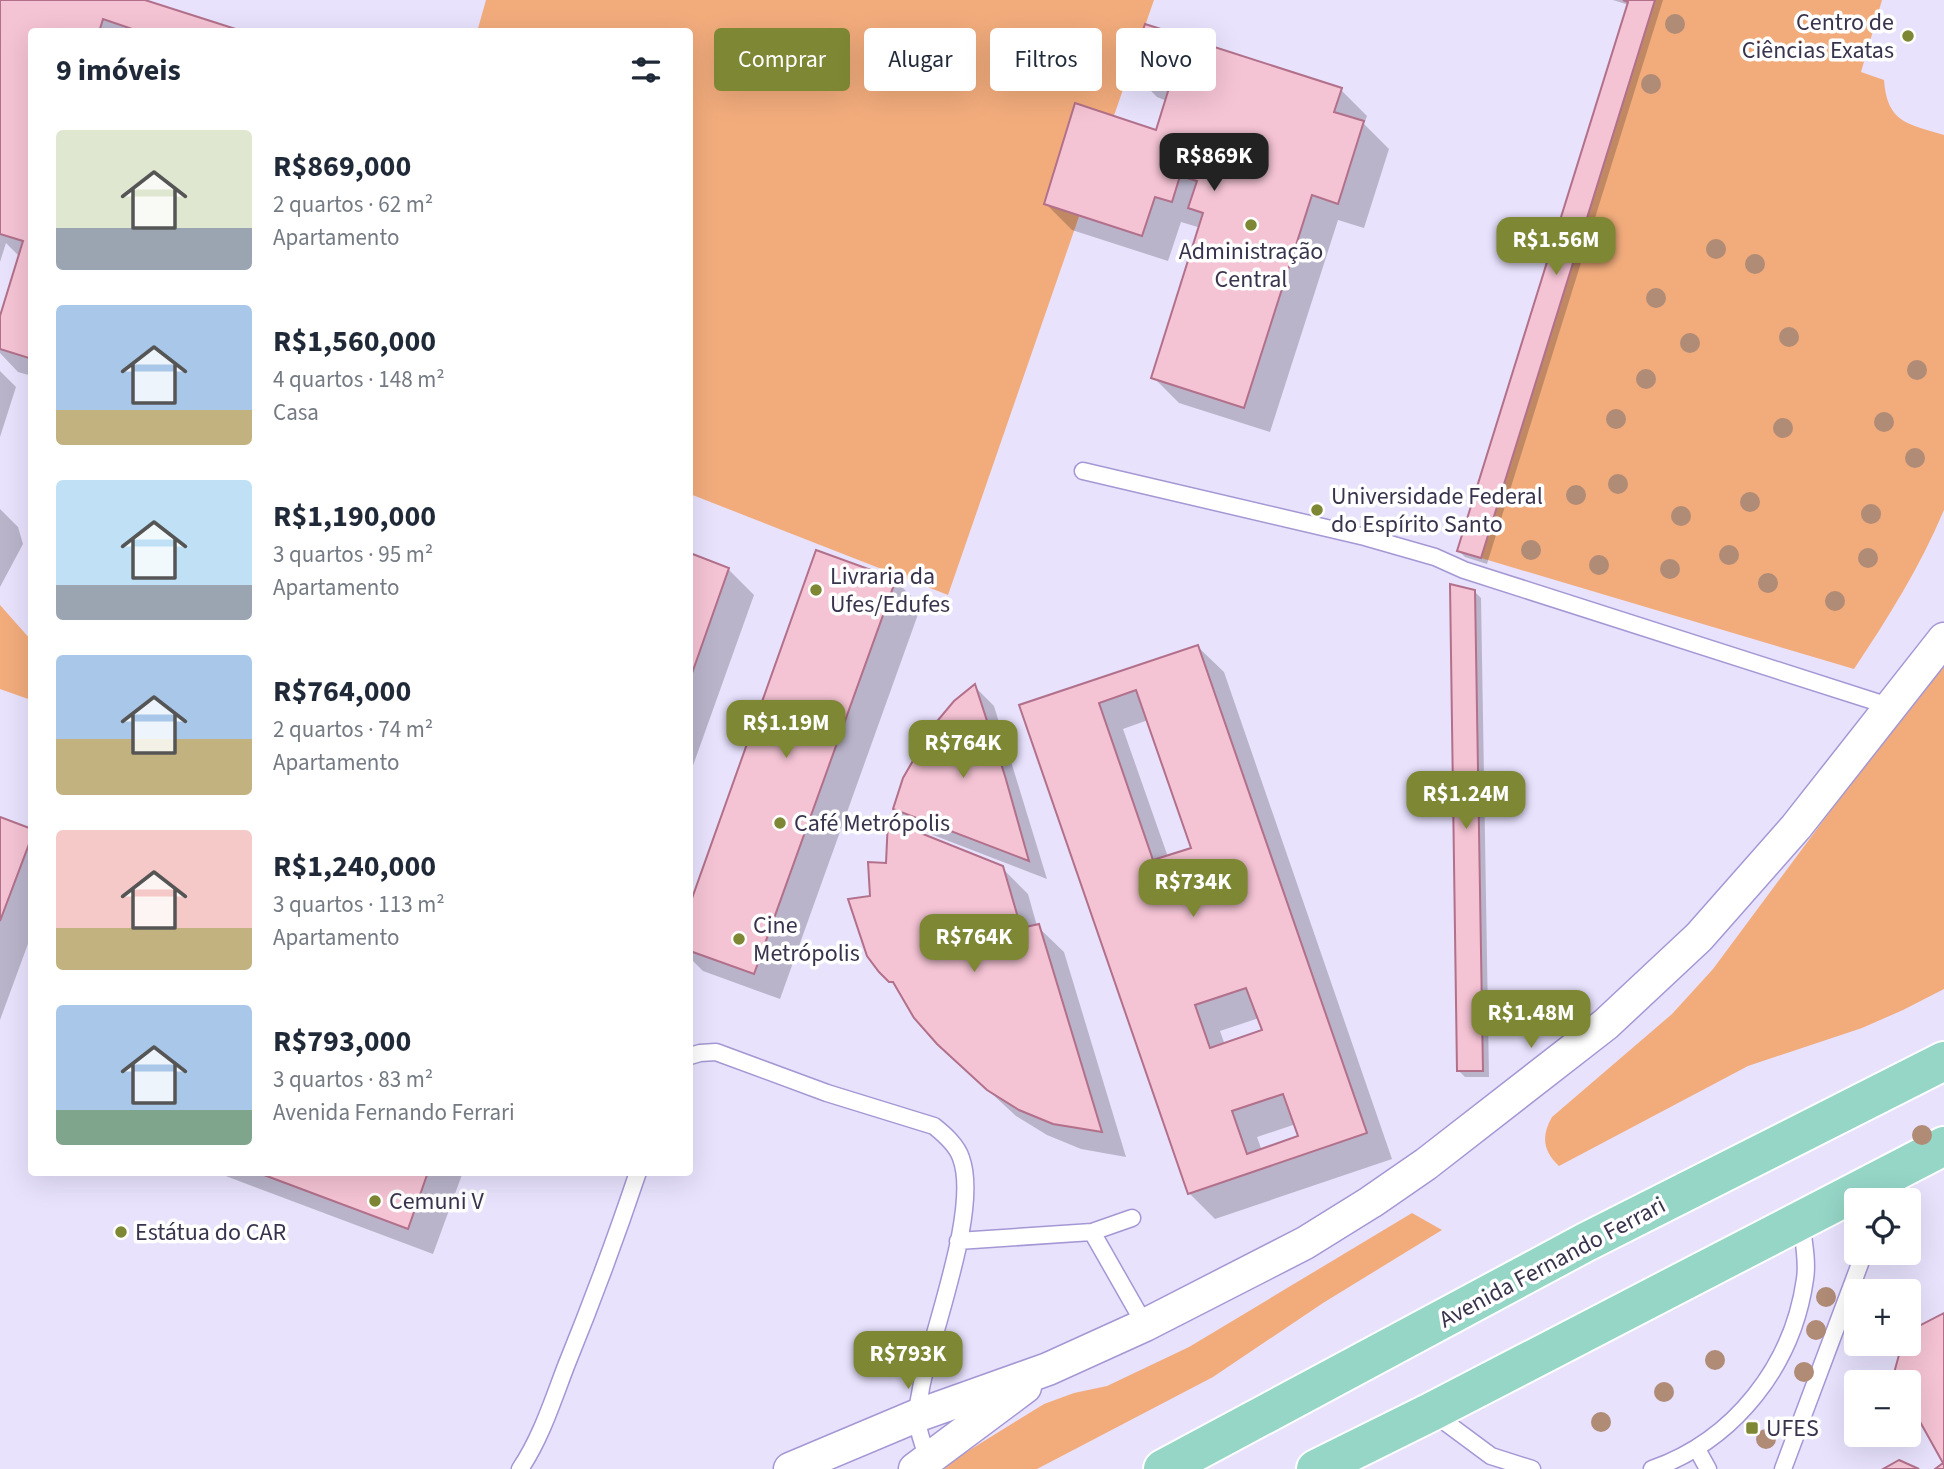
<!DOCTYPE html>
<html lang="pt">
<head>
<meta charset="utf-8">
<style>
  :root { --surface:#fff; --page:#f2f2f3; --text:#1f2937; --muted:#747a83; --accent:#7e8734 }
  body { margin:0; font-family:"Source Sans 3",sans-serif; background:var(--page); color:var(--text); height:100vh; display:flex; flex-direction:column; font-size:26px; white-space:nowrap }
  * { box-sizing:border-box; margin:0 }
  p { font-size:23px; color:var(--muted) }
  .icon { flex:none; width:38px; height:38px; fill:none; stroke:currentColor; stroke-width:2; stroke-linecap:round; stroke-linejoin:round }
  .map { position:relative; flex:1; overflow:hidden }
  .panel { position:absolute; left:28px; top:28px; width:665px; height:1148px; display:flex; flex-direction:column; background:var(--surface); border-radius:7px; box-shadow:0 7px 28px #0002 }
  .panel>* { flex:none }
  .banner { position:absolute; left:714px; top:28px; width:665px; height:63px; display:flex; gap:14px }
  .buttons { position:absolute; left:1844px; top:1188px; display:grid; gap:14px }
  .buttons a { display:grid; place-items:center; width:77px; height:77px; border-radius:7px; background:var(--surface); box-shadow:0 7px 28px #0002; font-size:35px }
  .price { position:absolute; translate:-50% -60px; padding:0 16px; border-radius:14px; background:var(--accent); color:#fff; font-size:23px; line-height:46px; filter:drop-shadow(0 2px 4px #0008) }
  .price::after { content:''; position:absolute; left:50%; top:42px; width:21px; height:16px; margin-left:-10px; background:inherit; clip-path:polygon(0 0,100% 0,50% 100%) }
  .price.current { background:#222; color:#fff }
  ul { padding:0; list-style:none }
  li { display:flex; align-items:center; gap:21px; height:175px; padding:0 28px }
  li span { display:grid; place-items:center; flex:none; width:196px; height:140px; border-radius:7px; color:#555 }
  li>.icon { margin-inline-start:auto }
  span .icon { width:84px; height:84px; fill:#fffc; stroke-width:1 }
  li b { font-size:30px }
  h2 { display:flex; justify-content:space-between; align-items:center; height:84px; padding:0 28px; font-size:30px }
  .pill { padding:0 24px; border-radius:7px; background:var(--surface); box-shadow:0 7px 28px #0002; font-size:24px; line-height:63px }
  .pill.current { background:var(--accent); color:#fff }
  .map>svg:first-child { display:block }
  .green { fill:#f2ac7c }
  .shadow { fill:#0003; fill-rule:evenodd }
  .building { fill:#f4c3d4; stroke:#b2708a; stroke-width:2; fill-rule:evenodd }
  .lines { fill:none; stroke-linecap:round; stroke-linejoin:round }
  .lane-casing { stroke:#a597d4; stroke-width:19 }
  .street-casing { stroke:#a597d4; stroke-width:35 }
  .primary-casing { stroke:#fff; stroke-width:42 }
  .lane { stroke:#fff; stroke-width:16 }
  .street { stroke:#fff; stroke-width:32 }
  .primary { stroke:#95d6c7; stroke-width:38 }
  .tree { fill:#b08b76 }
  .poi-dot { fill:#7e8734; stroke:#fff; stroke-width:2.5 }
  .labels { text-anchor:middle; stroke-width:7; stroke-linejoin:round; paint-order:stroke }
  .poi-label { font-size:24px; fill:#39334d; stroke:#fff; text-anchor:start }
  .street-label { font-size:24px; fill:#39334d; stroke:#fff }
</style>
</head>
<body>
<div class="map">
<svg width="1944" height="1469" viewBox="0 0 1944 1469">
  <rect width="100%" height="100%" fill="#e8e2fd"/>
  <path class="green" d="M486,0H1154L948,595L690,494V32H477Z
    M1655,0H1882L1861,72L1884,80C1887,123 1908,124 1944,135V510C1920,567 1888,618 1854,669L1481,558Z
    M0,605L31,640V700L0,689Z
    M1944,658V989L1903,1010L1862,1028L1748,1066L1559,1166C1543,1151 1541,1136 1552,1117L1672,1014L1713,969Z
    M1412,1213L1442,1230L1323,1303L1213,1377L1037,1469H939L1044,1404L1074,1393L1107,1386L1189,1347Z"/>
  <path class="shadow" d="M0,0H139L239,32H32V376L18,372L0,353V322L20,257L6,243L0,262Z
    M1613,0H1663L1487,564L1465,557L1459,551L1629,5Z
    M1188,40L1201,53L1341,90L1367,116L1364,124L1389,149L1364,228L1338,220L1270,432L1179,403L1153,377L1201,228L1181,222L1168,261L1072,230L1046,204L1157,132L1167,101L1157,97L1131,71Z
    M0,371L16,387L0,437Z
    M0,509L18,527L23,544L0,587Z
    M817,552L895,580L921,606L780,999L703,971L690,958V909Z
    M690,555L728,569L754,595L690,774Z
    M1474,591L1481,598L1489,1077H1465L1459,1071Z
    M1198,647L1224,672L1392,1159L1215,1219L1189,1193L1021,707ZM1148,720L1193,849L1168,857L1123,729ZM1259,1018L1264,1031L1225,1045L1220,1031ZM1296,1124L1300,1137L1262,1151L1257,1137Z
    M975,687L994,706L1047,879L915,828L895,809Z
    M0,819L32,831V933L0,1020Z
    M1002,868L1028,894L1037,926L1064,952L1126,1157L1081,1149L1047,1135L1016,1116L965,1069L891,981Z
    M215,1172H463L433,1254Z"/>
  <path class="building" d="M0,0H145L245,32H141L103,19L99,32H32V359L0,349V316L23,241L0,234Z
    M1623,0H1655L1481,558L1457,551L1628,2Z
    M1145,24L1189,38L1184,54L1197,58L1202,43L1342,88L1334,112L1364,121L1338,204L1312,195L1244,408L1151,378L1203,213L1188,208L1197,181L1180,176L1172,202L1155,197L1142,236L1044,204L1075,103L1156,130L1170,85L1129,72Z
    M816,550L896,579L754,974L690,951V904Z
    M690,553L729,568L690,679Z
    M1450,584L1475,590L1483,1071H1457Z
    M1198,645L1367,1133L1188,1194L1019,705ZM1136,690L1191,848L1153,860L1099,703ZM1246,988L1262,1030L1210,1048L1195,1005ZM1283,1094L1298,1136L1247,1154L1232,1111Z
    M975,684L1005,776L1029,861L893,809L903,778L933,726L954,701Z
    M0,817L32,829V836L0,921Z
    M888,820L1003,866L1021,928L1039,924L1102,1132L1053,1124L1019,1110L987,1090L937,1044L914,1018L893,982H889L879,972L867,956L848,899L870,896L868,862L886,863Z
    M256,1172H428L408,1229Z
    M1944,1313V1469H1935L1943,1463L1909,1402V1382H1899L1894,1373L1902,1344H1909V1331Z
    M1899,1460L1919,1469H1883Z"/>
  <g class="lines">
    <defs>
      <path id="lane" d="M1083,471L1365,537L1435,557L1464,570L1892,707
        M690,1056L700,1053L716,1052L827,1093L934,1126C944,1134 957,1145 961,1158C980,1209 932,1331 921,1388C920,1396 917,1406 917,1414C916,1429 925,1447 928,1461
        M1092,1232L1145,1325
        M958,1241L1092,1232L1132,1218
        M1433,1413L1491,1456L1532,1469
        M1697,1449L1708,1469
        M520,1469C541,1438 553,1400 566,1366C592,1302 616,1238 638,1172
        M1652,1469C1735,1440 1793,1365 1805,1279C1808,1261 1803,1239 1801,1220
        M1783,1469L1864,1253"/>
      <path id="street" d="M790,1469L916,1416L1048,1369L1145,1325L1305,1243L1371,1202L1426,1164L1606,1024L1699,937L1796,827L1944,639
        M915,1469L1025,1387"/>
      <path id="primary" d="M1163,1469L1586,1242L1944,1061
        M1316,1469L1431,1412L1944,1146"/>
    </defs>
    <use href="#lane" class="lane-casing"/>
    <use href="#street" class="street-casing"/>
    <use href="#primary" class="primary-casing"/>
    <use href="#lane" class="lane"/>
    <use href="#street" class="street"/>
    <use href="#primary" class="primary"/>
  </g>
  <g class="tree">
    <circle cx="1675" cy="24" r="10"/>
    <circle cx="1651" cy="84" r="10"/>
    <circle cx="1716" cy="249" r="10"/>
    <circle cx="1755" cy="264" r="10"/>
    <circle cx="1656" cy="298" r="10"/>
    <circle cx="1789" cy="337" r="10"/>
    <circle cx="1690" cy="343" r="10"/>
    <circle cx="1917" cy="370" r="10"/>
    <circle cx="1646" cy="379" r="10"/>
    <circle cx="1616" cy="419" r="10"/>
    <circle cx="1884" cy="422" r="10"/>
    <circle cx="1783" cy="428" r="10"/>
    <circle cx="1915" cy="458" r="10"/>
    <circle cx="1618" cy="484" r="10"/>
    <circle cx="1576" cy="495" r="10"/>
    <circle cx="1750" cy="502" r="10"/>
    <circle cx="1871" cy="514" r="10"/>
    <circle cx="1681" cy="516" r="10"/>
    <circle cx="1531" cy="550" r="10"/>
    <circle cx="1729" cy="555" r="10"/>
    <circle cx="1868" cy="558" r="10"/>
    <circle cx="1599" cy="565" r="10"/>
    <circle cx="1670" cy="569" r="10"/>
    <circle cx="1768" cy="583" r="10"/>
    <circle cx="1835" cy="601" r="10"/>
    <circle cx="1922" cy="1135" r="10"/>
    <circle cx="1826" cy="1297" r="10"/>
    <circle cx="1816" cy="1330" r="10"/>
    <circle cx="1715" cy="1360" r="10"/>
    <circle cx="1804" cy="1372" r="10"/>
    <circle cx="1664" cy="1392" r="10"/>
    <circle cx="1601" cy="1422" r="10"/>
    <circle cx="1766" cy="1439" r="10"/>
  </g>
  <g class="poi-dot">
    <circle cx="1908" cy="36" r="7"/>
    <circle cx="1251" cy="225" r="7"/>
    <circle cx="1317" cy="510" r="7"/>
    <circle cx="816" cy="590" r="7"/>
    <circle cx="780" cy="823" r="7"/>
    <circle cx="739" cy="939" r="7"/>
    <circle cx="375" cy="1201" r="7"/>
    <circle cx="121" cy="1232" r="7"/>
    <rect x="1745" y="1421" width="14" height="14" rx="3.5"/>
  </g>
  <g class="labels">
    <g class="poi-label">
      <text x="1894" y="30" text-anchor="end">Centro de<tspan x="1894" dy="28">Ciências Exatas</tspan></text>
      <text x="1251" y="259" text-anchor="middle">Administração<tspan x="1251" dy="28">Central</tspan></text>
      <text x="1331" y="504">Universidade Federal<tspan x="1331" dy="28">do Espírito Santo</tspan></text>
      <text x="830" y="584">Livraria da<tspan x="830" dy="28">Ufes/Edufes</tspan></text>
      <text x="794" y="831">Café Metrópolis</text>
      <text x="753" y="933">Cine<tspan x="753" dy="28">Metrópolis</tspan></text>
      <text x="389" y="1209">Cemuni V</text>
      <text x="135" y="1240">Estátua do CAR</text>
      <text x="1766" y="1436">UFES</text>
    </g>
    <g class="street-label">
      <text transform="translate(1552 1262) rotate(-28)" y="8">Avenida Fernando Ferrari</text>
    </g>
  </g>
</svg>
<div class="buttons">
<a><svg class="icon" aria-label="locate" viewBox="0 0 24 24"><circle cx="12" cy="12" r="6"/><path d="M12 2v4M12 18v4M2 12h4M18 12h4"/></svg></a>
<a>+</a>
<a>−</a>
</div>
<b class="price current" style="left:1214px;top:193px">R$869K</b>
<b class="price" style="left:1556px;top:277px">R$1.56M</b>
<b class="price" style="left:786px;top:760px">R$1.19M</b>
<b class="price" style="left:963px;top:780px">R$764K</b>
<b class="price" style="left:1466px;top:831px">R$1.24M</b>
<b class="price" style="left:1193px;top:919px">R$734K</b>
<b class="price" style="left:974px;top:974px">R$764K</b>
<b class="price" style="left:1531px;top:1050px">R$1.48M</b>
<b class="price" style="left:908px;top:1391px">R$793K</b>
<div class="banner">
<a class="pill current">Comprar</a>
<a class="pill">Alugar</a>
<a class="pill">Filtros</a>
<a class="pill">Novo</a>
</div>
<section class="panel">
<h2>9 imóveis<svg class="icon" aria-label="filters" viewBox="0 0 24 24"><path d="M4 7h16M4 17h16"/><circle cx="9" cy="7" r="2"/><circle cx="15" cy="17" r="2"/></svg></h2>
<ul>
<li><span style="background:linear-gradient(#dfe7d0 70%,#9aa5b1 0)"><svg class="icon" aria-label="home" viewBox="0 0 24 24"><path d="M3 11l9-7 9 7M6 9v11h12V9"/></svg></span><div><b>R$869,000</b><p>2 quartos · 62 m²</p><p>Apartamento</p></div></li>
<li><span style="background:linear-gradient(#a9c7e8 75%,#c2b280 0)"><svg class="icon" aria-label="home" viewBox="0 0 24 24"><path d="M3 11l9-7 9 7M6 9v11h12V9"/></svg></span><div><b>R$1,560,000</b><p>4 quartos · 148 m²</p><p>Casa</p></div></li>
<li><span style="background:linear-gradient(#bfe0f5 75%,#9aa5b1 0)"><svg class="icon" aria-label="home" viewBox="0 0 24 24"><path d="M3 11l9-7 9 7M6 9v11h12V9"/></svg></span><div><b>R$1,190,000</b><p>3 quartos · 95 m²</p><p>Apartamento</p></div></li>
<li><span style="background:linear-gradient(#a9c7e8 60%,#c2b280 0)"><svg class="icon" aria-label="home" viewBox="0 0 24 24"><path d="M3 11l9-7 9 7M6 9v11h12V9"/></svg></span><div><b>R$764,000</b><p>2 quartos · 74 m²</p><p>Apartamento</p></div></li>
<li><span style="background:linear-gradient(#f6c9c9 70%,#c2b280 0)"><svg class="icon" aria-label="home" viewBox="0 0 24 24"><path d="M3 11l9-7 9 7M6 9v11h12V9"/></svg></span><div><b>R$1,240,000</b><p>3 quartos · 113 m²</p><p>Apartamento</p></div></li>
<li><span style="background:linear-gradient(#a9c7e8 75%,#7fa58c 0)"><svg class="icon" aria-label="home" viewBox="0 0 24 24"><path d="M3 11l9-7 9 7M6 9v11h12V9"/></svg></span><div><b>R$793,000</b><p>3 quartos · 83 m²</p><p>Avenida Fernando Ferrari</p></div></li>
</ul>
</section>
</div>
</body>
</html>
